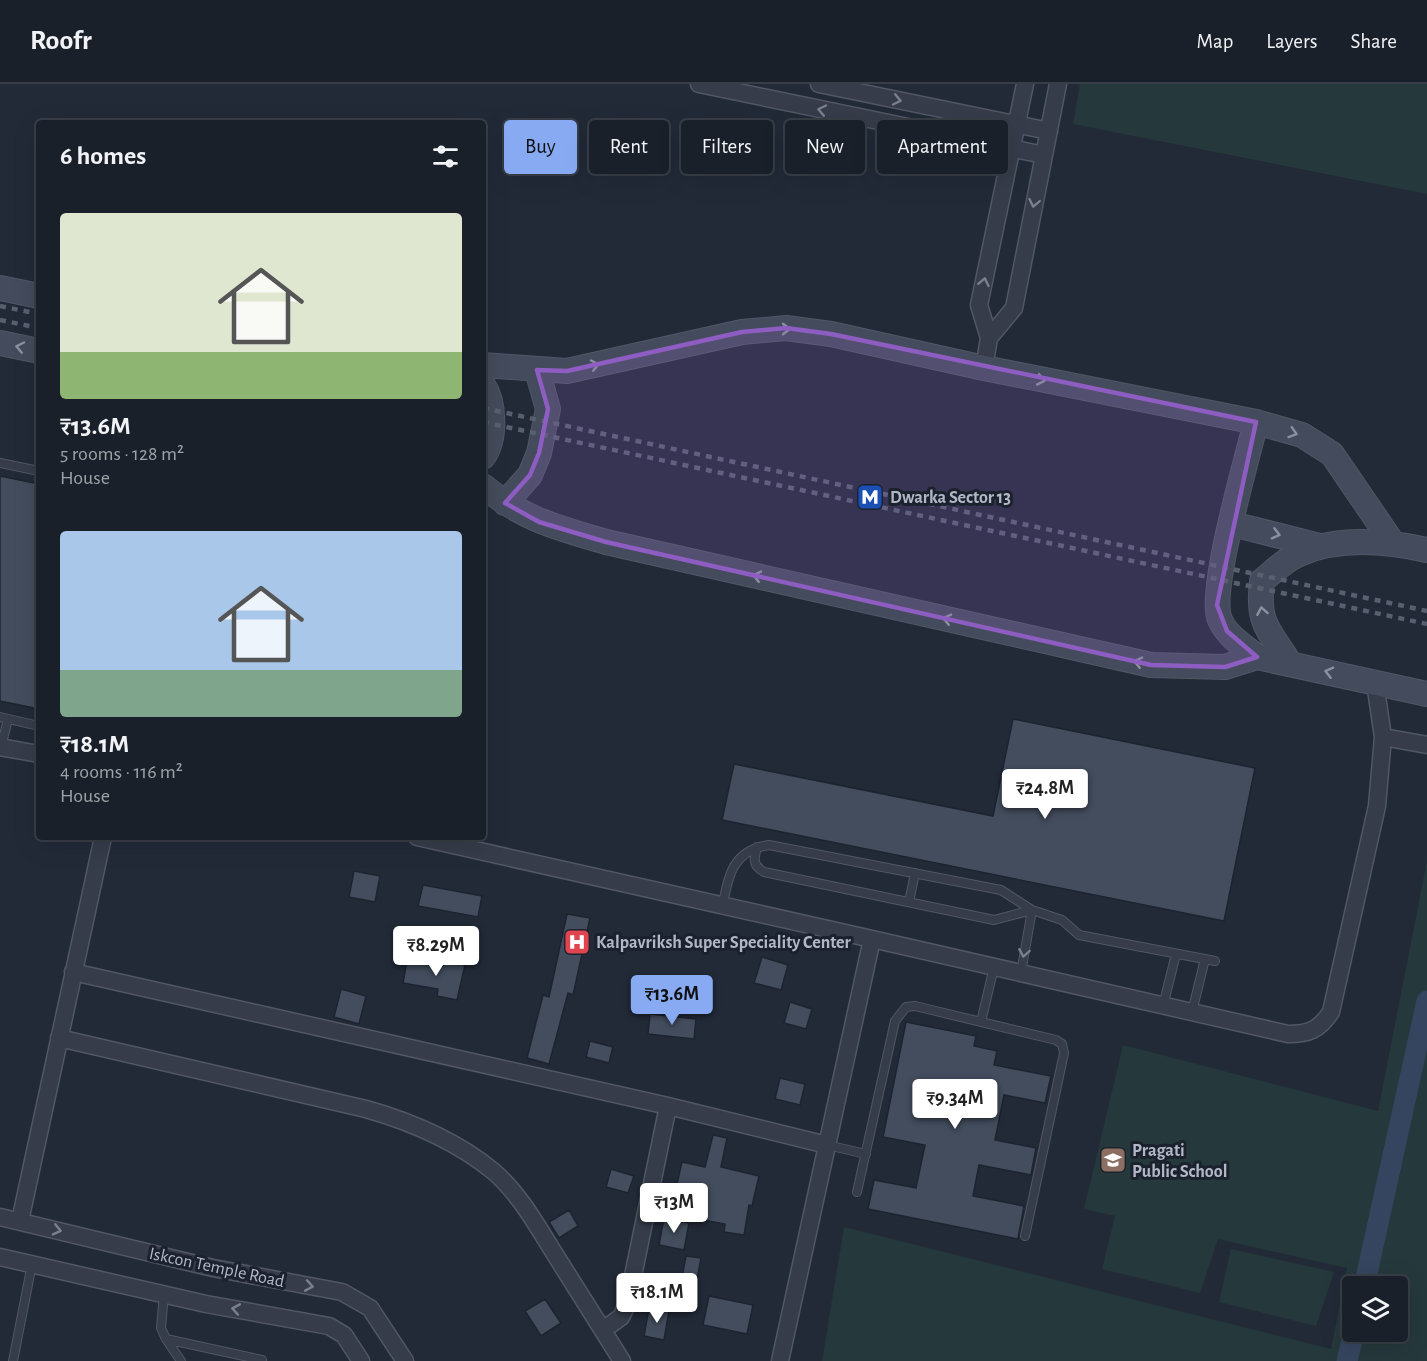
<!DOCTYPE html>
<html lang="en">
<head>
<meta charset="utf-8">
<style>
  :root { --surface:#1a202a; --page:#232832; --text:#f1f3f6; --muted:#9fa3a8; --line:#383e47; --accent:#87aaf3 }
  body { margin:0; font-family:"Alegreya Sans",sans-serif; background:var(--page); color:var(--text); height:100vh; display:flex; flex-direction:column; font-size:22px; white-space:nowrap }
  * { box-sizing:border-box; margin:0 }
  p { font-size:20px; color:var(--muted) }
  .icon { flex:none; width:33px; height:33px; fill:none; stroke:currentColor; stroke-width:2; stroke-linecap:round; stroke-linejoin:round }
  .map { position:relative; flex:1; overflow:hidden }
  .side { position:absolute; left:36px; top:36px; width:450px; height:720px; display:flex; flex-direction:column; background:var(--surface); border-radius:6px; box-shadow:0 6px 24px #0002,0 0 0 2px var(--line) }
  .side>* { flex:none }
  .hud { position:absolute; left:504px; top:36px; width:570px; height:54px; display:flex; gap:12px }
  .controls { position:absolute; left:1342px; top:1192px; display:grid; gap:12px }
  .controls a { display:grid; place-items:center; width:66px; height:66px; border-radius:6px; background:var(--surface); box-shadow:0 6px 24px #0002,0 0 0 2px var(--line); font-size:30px }
  .price { position:absolute; translate:-50% -51px; padding:0 14px; border-radius:6px; background:#fff; color:#222; font-size:20px; line-height:39px; filter:drop-shadow(0 2px 3px #0008) }
  .price::after { content:''; position:absolute; left:50%; top:36px; width:18px; height:14px; margin-left:-9px; background:inherit; clip-path:polygon(0 0,100% 0,50% 100%) }
  .price.active { background:var(--accent); color:#111 }
  ul { padding:0; list-style:none }
  li { display:grid; align-content:center; gap:12px; height:318px; padding:0 24px }
  li span { display:grid; place-items:center; height:186px; border-radius:6px; color:#555 }
  li>.icon { margin-inline-start:auto }
  span .icon { width:108px; height:108px; fill:#fffc; stroke-width:1 }
  li b { font-size:26px }
  h2 { display:flex; justify-content:space-between; align-items:center; height:72px; padding:0 24px; font-size:26px }
  .chip { padding:0 21px; border-radius:6px; background:var(--surface); box-shadow:0 6px 24px #0002,0 0 0 2px var(--line); font-size:21px; line-height:54px }
  .chip.active { background:var(--accent); color:#111 }
  header { display:flex; align-items:center; gap:36px; box-sizing:border-box; height:84px; padding:0 30px; background:var(--surface); border-bottom:2px solid var(--line) }
  header strong { font-size:28px }
  nav { display:flex; gap:33px; margin-inline-start:auto; font-size:21px }
  .map>svg:first-child { display:block }
  .green { fill:#25383b; fill-rule:evenodd }
  .lines { fill:none; stroke-linecap:round; stroke-linejoin:round }
  .canal { stroke:#36455f; stroke-width:21 }
  .building { fill:#434d5d; stroke:#1d2430; stroke-width:1.5 }
  .lane-casing { stroke:#515764; stroke-width:10 }
  .street-casing { stroke:#515764; stroke-width:19 }
  .secondary-casing { stroke:#515764; stroke-width:26 }
  .lane { stroke:#363c49; stroke-width:8 }
  .street { stroke:#363c49; stroke-width:16 }
  .secondary { stroke:#444b5c; stroke-width:24 }
  .rail { stroke:#586070; stroke-width:4.5; stroke-dasharray:6 6; stroke-linecap:butt }
  .oneway { stroke:#7a808d }
  .oneway2 { stroke:#8b91a0 }
  .marked { fill:#8e5dc1; fill-opacity:0.2; stroke:#8e5dc1; stroke-width:4.5; stroke-linejoin:round }
  .labels { text-anchor:middle; stroke-width:6; stroke-linejoin:round; paint-order:stroke }
  .poi-label { font-size:18px; font-weight:bold; fill:#b1b7c5; stroke:#1b222e; text-anchor:start }
  .street-label { font-size:18px; fill:#b1b7c5; stroke:#1b222e }
</style>
</head>
<body>
<header>
<strong>Roofr</strong>
<nav><a>Map</a><a>Layers</a><a>Share</a></nav>
</header>
<div class="map">
<svg width="1427" height="1277" viewBox="0 0 1427 1277">
  <rect width="100%" height="100%" fill="#222a38"/>
  <path class="green" d="M1080,0H1427V110L1073,40Z
    M1427,777V1277H822L844,1143L1331,1265L1347,1184L1218,1155L1200,1209L1102,1185L1115,1132L1084,1125L1123,961L1378,1027ZM1353,1203H1398V1248H1353Z
    M1231,1165L1334,1188L1316,1242L1219,1218Z"/>
  <g class="lines">
    <path class="canal" d="M1364,1203L1427,917
      M1347,1277L1354,1248"/>
  </g>
  <path class="building" d="M0,392L39,400V625L0,617Z
    M1013,635L1255,684L1224,837L722,736L734,680L993,732Z
    M354,787L380,792L375,818L349,813Z
    M423,801L482,812L478,833L418,822Z
    M567,830L590,834L573,911L568,909L549,980L527,974L543,911L549,913Z
    M762,873L788,881L781,906L754,899Z
    M407,876L443,882L444,876L465,881L457,916L437,912L438,905L403,899Z
    M341,905L366,912L359,940L334,933Z
    M790,918L812,925L806,945L784,939Z
    M650,930L696,935L694,955L648,950Z
    M906,938L976,952L974,962L997,967L994,981L1051,992L1045,1019L1004,1011L995,1056L1036,1064L1031,1091L979,1081L973,1112L1024,1122L1018,1155L868,1125L874,1096L916,1104L925,1061L883,1053Z
    M590,957L613,963L609,979L586,973Z
    M780,994L805,1000L800,1021L775,1015Z
    M713,1051L727,1054L721,1083L759,1092L752,1122L749,1121L744,1151L724,1148L725,1140L692,1134L697,1108L676,1104L682,1078L705,1083Z
    M611,1085L634,1092L628,1109L606,1103Z
    M569,1126L578,1142L559,1154L549,1138Z
    M664,1134L689,1139L684,1166L659,1161Z
    M686,1172L701,1174L696,1201L681,1198Z
    M709,1212L753,1221L747,1250L703,1241Z
    M545,1215L561,1239L541,1252L525,1227Z
    M649,1224L669,1227L664,1256L644,1252Z"/>
  <g class="lines">
    <defs>
      <path id="lane" d="M0,379L39,387
        M0,633L39,642
        M1,663L8,635
        M757,763C754,775 752,781 764,788L994,836L1032,826
        M909,818L915,789
        M723,821C728,790 734,766 769,761L1001,806L1032,826L1062,836L1079,851L1215,877
        M1021,889L1032,826
        M1163,922L1176,870
        M1192,928L1205,875
        M981,938L994,883
        M827,1061L866,1070
        M857,1108L895,937L906,923L915,922L1056,956L1062,960L1064,969L1025,1152
        M164,1210L161,1244L166,1255L262,1276
        M166,1255L181,1277
        M13,1277L32,1180"/>
      <path id="street" d="M699,0L1044,71
        M819,0L1049,47
        M989,254L1014,224L1058,0
        M984,284L989,254L979,221L1025,0
        M1383,653L1427,661
        M0,663L39,670
        M417,753L872,855L780,1277
        M872,855L1288,950C1309,950 1319,946 1331,928L1377,722L1383,653L1375,599
        M73,888L668,1022L827,1061
        M59,954L366,1025C412,1038 455,1056 493,1087C520,1110 537,1142 556,1172C578,1207 600,1242 622,1277
        M0,1133L213,1184L342,1208L370,1224L405,1277
        M20,1137L103,753
        M0,1173L206,1220L329,1242L344,1251L361,1277
        M603,1246L621,1233L627,1221L668,1022"/>
      <path id="secondary" d="M0,204L39,212
        M0,259L39,267
        M483,281L567,287L742,248L786,244L831,250L984,284L1256,338L1302,351L1332,370L1392,458
        M483,301C495,319 496,355 483,373
        M1256,338C1247,375 1210,502 1219,533C1224,550 1244,562 1257,573
        M483,402C525,436 555,443 606,458L1151,581L1225,583L1257,573L1427,610
        M505,419L530,391L539,369L548,325L537,286
        M1232,440L1320,462
        M1289,578C1268,544 1257,540 1262,497C1274,487 1285,476 1299,470C1338,453 1387,457 1427,466"/>
    </defs>
    <use href="#lane" class="lane-casing"/>
    <use href="#street" class="street-casing"/>
    <use href="#secondary" class="secondary-casing"/>
    <use href="#lane" class="lane"/>
    <use href="#street" class="street"/>
    <use href="#secondary" class="secondary"/>
    <path class="rail" d="M0,222L39,230
      M0,236L39,244
      M483,324L1427,527
      M483,338L1427,540"/>
  </g>
  <defs><path id="oneway-chevron" d="M-2-3.5L2.5 0L-2 3.5" fill="none" stroke-width="1.6" stroke-linecap="round" stroke-linejoin="round" transform="scale(1.5)"/></defs>
  <g class="oneway">
    <use href="#oneway-chevron" transform="translate(897 16) rotate(12)"/>
    <use href="#oneway-chevron" transform="translate(822 26) rotate(-168)"/>
    <use href="#oneway-chevron" transform="translate(1034 119) rotate(101)"/>
    <use href="#oneway-chevron" transform="translate(984 198) rotate(-78)"/>
    <use href="#oneway-chevron" transform="translate(1024 869) rotate(100)"/>
    <use href="#oneway-chevron" transform="translate(57 1146) rotate(13)"/>
    <use href="#oneway-chevron" transform="translate(309 1202) rotate(10)"/>
    <use href="#oneway-chevron" transform="translate(236 1225) rotate(-170)"/>
  </g>
  <g class="oneway2">
    <use href="#oneway-chevron" transform="translate(786 245)"/>
    <use href="#oneway-chevron" transform="translate(20 263) rotate(-168)"/>
    <use href="#oneway-chevron" transform="translate(595 281) rotate(-12)"/>
    <use href="#oneway-chevron" transform="translate(1041 296) rotate(11)"/>
    <use href="#oneway-chevron" transform="translate(1293 349) rotate(18)"/>
    <use href="#oneway-chevron" transform="translate(1276 450) rotate(14)"/>
    <use href="#oneway-chevron" transform="translate(757 492) rotate(-167)"/>
    <use href="#oneway-chevron" transform="translate(1262 527) rotate(-100)"/>
    <use href="#oneway-chevron" transform="translate(947 535) rotate(-167)"/>
    <use href="#oneway-chevron" transform="translate(1138 578) rotate(-167)"/>
    <use href="#oneway-chevron" transform="translate(1329 588) rotate(-166)"/>
  </g>
  <path class="marked" d="M786,244L831,250L1256,338L1217,521L1227,547L1257,573L1225,583L1151,581L606,458L539,438L505,419L530,391L539,369L548,325L537,286L567,287L742,248Z"/>
  <defs>
    <symbol id="metro-square" viewBox="-11 -11 22 22"><rect x="-9" y="-9" width="18" height="18" rx="4" fill="#1a4fb4" stroke="#1b222e"/><path d="M-5.5 5V-5H-3L0 0L3-5H5.5V5H3V-.5L0 4L-3-.5V5Z" fill="#fff"/></symbol>
    <symbol id="hospital-square" viewBox="-11 -11 22 22"><rect x="-9" y="-9" width="18" height="18" rx="4" fill="#e0444e" stroke="#1b222e"/><path d="M-5-5h3v3.5h4V-5h3V5h-3V1.5h-4V5h-3Z" fill="#fff"/></symbol>
    <symbol id="school-square" viewBox="-11 -11 22 22"><rect x="-9" y="-9" width="18" height="18" rx="4" fill="#8d6e63" stroke="#1b222e"/><path d="M0-5L7-2L0 1L-7-2ZM-4 1L0 2.5L4 1V4Q0 6-4 4Z" fill="#fff"/></symbol>
  </defs>
  <g fill-rule="evenodd">
    <use href="#metro-square" x="855" y="398" width="30" height="30"/>
    <use href="#hospital-square" x="562" y="843" width="30" height="30"/>
    <use href="#school-square" x="1098" y="1061" width="30" height="30"/>
  </g>
  <g class="labels">
    <g class="poi-label">
      <text x="890" y="419">Dwarka Sector 13</text>
      <text x="596" y="864">Kalpavriksh Super Speciality Center</text>
      <text x="1132" y="1072">Pragati<tspan x="1132" dy="21">Public School</tspan></text>
    </g>
    <g class="street-label">
      <text transform="translate(217 1183) rotate(12)" y="6">Iskcon Temple Road</text>
    </g>
  </g>
</svg>
<div class="controls">
<a><svg class="icon" aria-label="layers" viewBox="0 0 24 24"><path d="M12 4l9 5-9 5-9-5zM3 14l9 5 9-5"/></svg></a>
</div>
<b class="price" style="left:1045px;top:736px">₹24.8M</b>
<b class="price" style="left:436px;top:893px">₹8.29M</b>
<b class="price active" style="left:672px;top:942px">₹13.6M</b>
<b class="price" style="left:955px;top:1046px">₹9.34M</b>
<b class="price" style="left:674px;top:1150px">₹13M</b>
<b class="price" style="left:657px;top:1240px">₹18.1M</b>
<div class="hud">
<a class="chip active">Buy</a>
<a class="chip">Rent</a>
<a class="chip">Filters</a>
<a class="chip">New</a>
<a class="chip">Apartment</a>
</div>
<section class="side">
<h2>6 homes<svg class="icon" aria-label="filters" viewBox="0 0 24 24"><path d="M4 7h16M4 17h16"/><circle cx="9" cy="7" r="2"/><circle cx="15" cy="17" r="2"/></svg></h2>
<ul>
<li><span style="background:linear-gradient(#dfe7d0 75%,#8fb573 0)"><svg class="icon" aria-label="home" viewBox="0 0 24 24"><path d="M3 11l9-7 9 7M6 9v11h12V9"/></svg></span><div><b>₹13.6M</b><p>5 rooms · 128 m²</p><p>House</p></div></li>
<li><span style="background:linear-gradient(#a9c7e8 75%,#7fa58c 0)"><svg class="icon" aria-label="home" viewBox="0 0 24 24"><path d="M3 11l9-7 9 7M6 9v11h12V9"/></svg></span><div><b>₹18.1M</b><p>4 rooms · 116 m²</p><p>House</p></div></li>
</ul>
</section>
</div>
</body>
</html>
